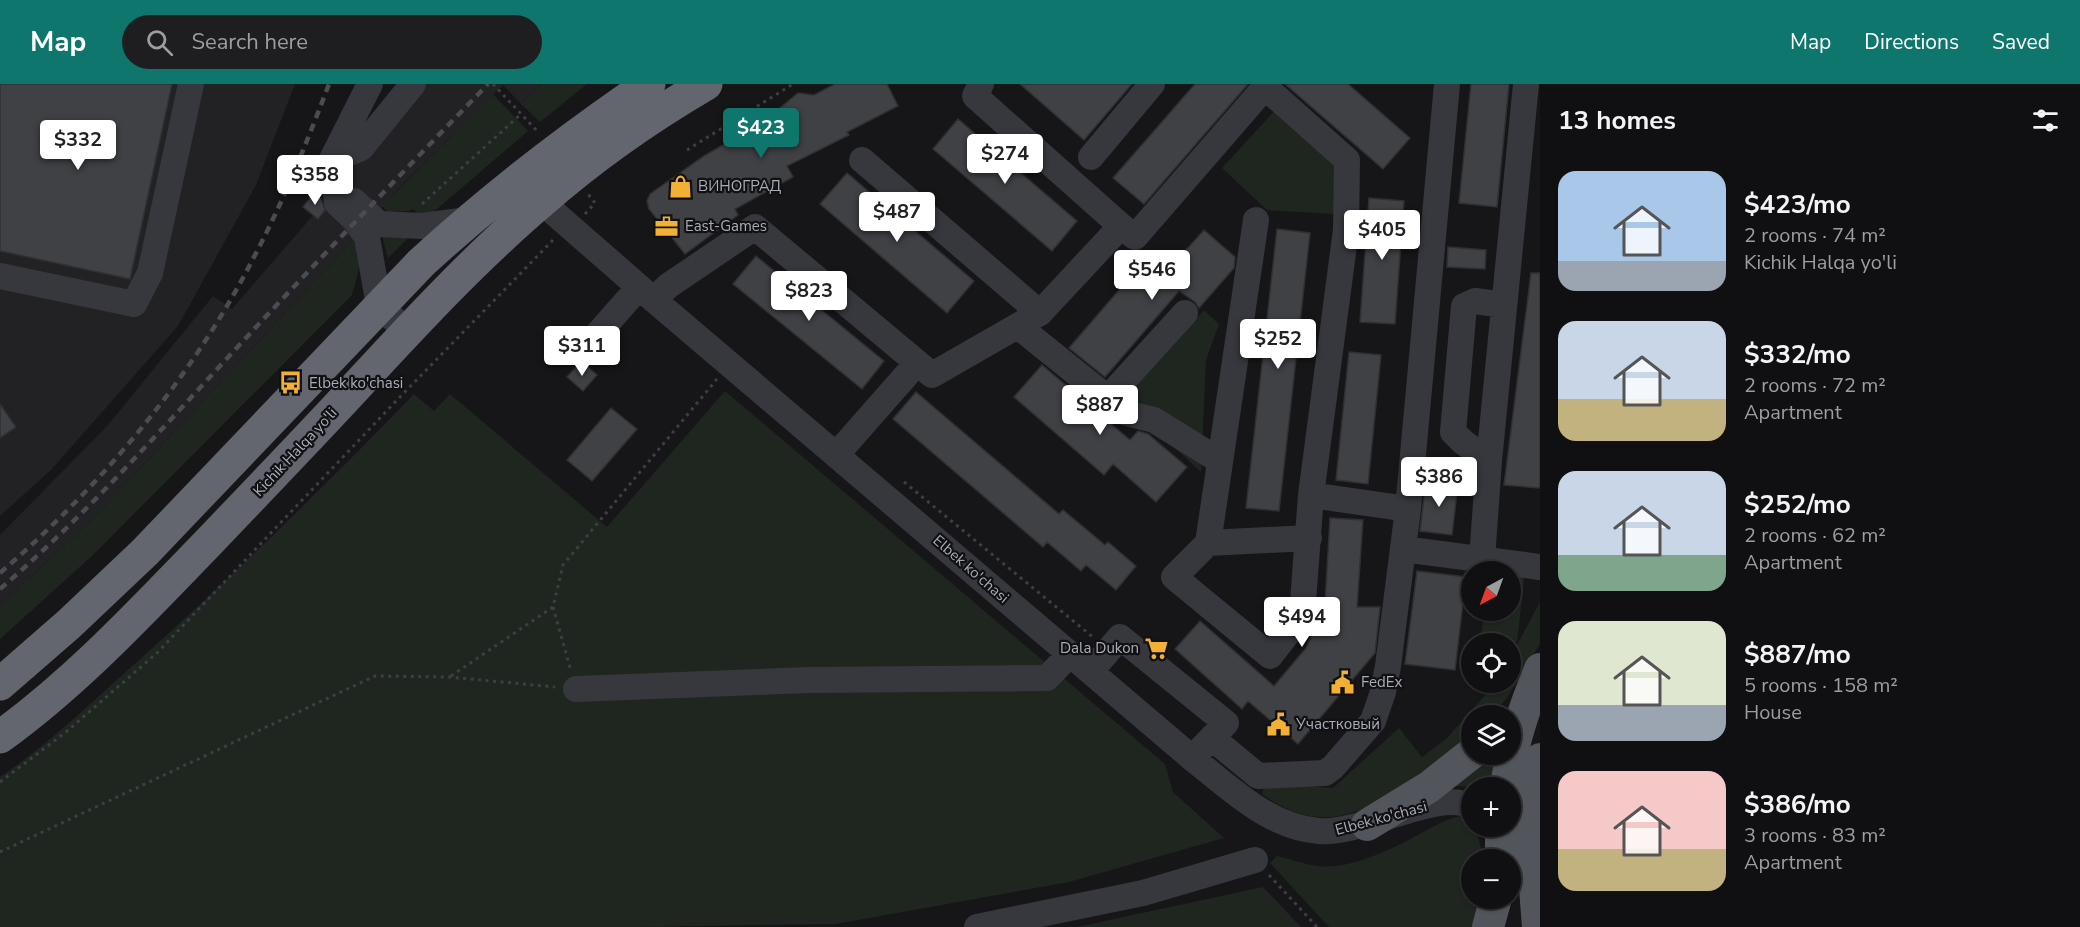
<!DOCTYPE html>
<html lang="en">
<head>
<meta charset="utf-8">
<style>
  :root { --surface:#101012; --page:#1e1e20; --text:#f1f3f6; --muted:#9c9d9f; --line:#303032; --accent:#0f766e }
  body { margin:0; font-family:"Nunito Sans",sans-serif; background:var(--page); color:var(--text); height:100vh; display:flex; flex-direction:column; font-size:22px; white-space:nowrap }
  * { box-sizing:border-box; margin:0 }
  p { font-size:20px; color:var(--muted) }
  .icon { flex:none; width:33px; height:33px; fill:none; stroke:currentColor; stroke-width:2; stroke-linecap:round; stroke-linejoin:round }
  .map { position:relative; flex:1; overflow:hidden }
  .panel { display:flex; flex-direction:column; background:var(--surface); width:540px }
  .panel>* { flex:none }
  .needle { width:39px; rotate:221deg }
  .tools { position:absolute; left:1461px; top:477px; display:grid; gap:12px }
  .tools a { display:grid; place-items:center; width:60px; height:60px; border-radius:50%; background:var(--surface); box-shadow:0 2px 4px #0004,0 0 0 2px var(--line); font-size:30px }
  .price { position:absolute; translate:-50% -51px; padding:0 14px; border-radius:6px; background:#fff; color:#222; font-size:20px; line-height:39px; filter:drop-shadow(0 2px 3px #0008) }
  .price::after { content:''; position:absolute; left:50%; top:36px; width:18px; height:14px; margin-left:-9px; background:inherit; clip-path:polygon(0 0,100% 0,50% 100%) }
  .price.on { background:var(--accent); color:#fff }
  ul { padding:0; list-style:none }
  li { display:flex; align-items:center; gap:18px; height:150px; padding:0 18px }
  li span { display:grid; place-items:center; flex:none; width:168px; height:120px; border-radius:18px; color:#555 }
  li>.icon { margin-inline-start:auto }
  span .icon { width:72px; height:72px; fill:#fffc; stroke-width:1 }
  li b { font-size:26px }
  h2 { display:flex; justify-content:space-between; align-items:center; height:72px; padding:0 18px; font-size:26px }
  header { display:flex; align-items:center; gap:36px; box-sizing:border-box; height:84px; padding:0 30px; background:var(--accent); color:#fff }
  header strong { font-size:28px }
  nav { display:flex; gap:33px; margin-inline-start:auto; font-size:21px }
  .search { width:420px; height:54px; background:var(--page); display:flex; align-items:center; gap:15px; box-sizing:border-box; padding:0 21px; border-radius:33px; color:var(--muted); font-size:22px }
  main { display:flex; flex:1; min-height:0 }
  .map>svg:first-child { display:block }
  .built { fill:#222225 }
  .green { fill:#1e261f }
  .building { fill:#404145; stroke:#303034; stroke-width:1.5 }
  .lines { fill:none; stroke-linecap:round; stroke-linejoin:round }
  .path { stroke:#3d3f44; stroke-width:3; stroke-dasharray:3 4.5; stroke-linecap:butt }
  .minor { stroke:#37383d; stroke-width:26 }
  .major { stroke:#53555c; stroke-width:32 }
  .highway { stroke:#63666e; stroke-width:33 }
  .rail { stroke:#4a4c52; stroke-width:4.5; stroke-dasharray:8 6; stroke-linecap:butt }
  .labels { text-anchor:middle; stroke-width:4.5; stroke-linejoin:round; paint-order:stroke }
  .poi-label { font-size:15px; fill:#a8adb8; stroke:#111113; text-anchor:start }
  .street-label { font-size:15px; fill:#a8adb8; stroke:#111113 }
</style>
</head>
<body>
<header>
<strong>Map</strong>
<div class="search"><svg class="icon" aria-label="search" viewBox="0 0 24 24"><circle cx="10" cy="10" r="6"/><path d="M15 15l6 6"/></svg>Search here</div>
<nav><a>Map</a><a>Directions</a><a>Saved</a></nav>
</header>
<main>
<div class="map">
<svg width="1540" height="843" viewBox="0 0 1540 843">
  <rect width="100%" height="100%" fill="#161618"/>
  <path class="built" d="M0,0H295L256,101L178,242L51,386L0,432Z
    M421,0H542L521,20L503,1L398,105L357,152L93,435L0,521V451L108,341L213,212L232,225L334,107Z"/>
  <path class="green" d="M542,0H587L540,38L521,20Z
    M493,10L528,47L430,131L417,129L413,125L409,127L388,128L382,122Z
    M1277,24L1340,78L1334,130L1267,126L1222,84Z
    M381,148L413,149L388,174Z
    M357,152C362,175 359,189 352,211L92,472L0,555V521L93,435Z
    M1204,226L1219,240L1206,276L1201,388L1123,316Z
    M725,307L1165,680L1173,708L1224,754L1069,798L836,840L636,843H0V693C50,659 94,616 139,576C234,491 325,402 414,310L434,327L450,310L607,443Z
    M1525,487L1517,558L1481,554L1484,527L1510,526V488Z
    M1540,518V560L1507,614L1492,631L1472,632L1471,653C1454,670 1433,683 1412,697C1360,732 1319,751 1262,710L1266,699L1333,704L1399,644L1422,673L1446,655L1496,599L1510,598L1511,572Z
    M1483,671H1499L1494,703L1450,702Z
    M1460,732L1471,736L1472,742L1475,743L1481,764V775L1472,776V814L1479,815L1475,843H1329L1270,779L1277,772C1290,775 1304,780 1317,782C1348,786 1388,767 1414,753C1429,745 1443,736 1460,732Z
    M1263,803L1301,843H1077Z"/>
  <path class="building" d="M0,0H172L130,195L0,167Z
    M835,0H887L898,22L847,48L849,51L787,82L793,93L735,125L738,131L685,170L649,125L647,117L650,110L704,72L763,38L798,9L814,11Z
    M1020,0H1132L1084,56Z
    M1195,0H1248L1144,120L1113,94Z
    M1285,0H1348L1410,54L1383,85Z
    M1471,0H1509L1497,123L1459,119Z
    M958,35L1077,137L1052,167L933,65Z
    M847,89L974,197L947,229L820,120Z
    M314,109L321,115L325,126L318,135L303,123Z
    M1369,114L1404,117L1395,240L1360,238Z
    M1277,145L1310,149L1279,427L1246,424Z
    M1204,146L1235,173L1234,184L1199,224L1195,218L1179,207L1105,293L1069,264L1145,176L1163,192Z
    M1448,163L1486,166L1485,185L1447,183Z
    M756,172L884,277L862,305L733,200Z
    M1531,189H1540V404L1504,401Z
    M1349,268L1381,271L1368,400L1336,396Z
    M1042,281L1130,356L1138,347L1148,350L1187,383L1156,418L1113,380L1104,391L1014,313Z
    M587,282L597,291L583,307L567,293L576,283Z
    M916,308L1059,430L1063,426L1105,461L1108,458L1136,482L1116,506L1086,481L1081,487L1047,458L1043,463L893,335Z
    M0,320L16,343L0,354Z
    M611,324L637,345L592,397L567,376Z
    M1426,396L1458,400L1452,451L1420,447Z
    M1330,434L1363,436L1357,523H1380L1375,569L1298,660L1248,617L1242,625L1175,565L1200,537L1274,602L1306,564L1325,520Z
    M1417,487L1466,493L1455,586L1405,580Z"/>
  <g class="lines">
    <path class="path" d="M493,0L538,48
      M687,66L793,0
      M422,120L521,30
      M585,130L595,119L588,110
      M904,398L1094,554
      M553,523L571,587
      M451,592L553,523L563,481L717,295
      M0,698L66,648L157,569L398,315L553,156
      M0,768L375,592L449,593L555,603
      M1269,791L1317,843"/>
    <path class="minor" d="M370,0L331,77L337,119L355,136L367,153L379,222L407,247
      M1091,73L1152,0
      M862,76L1040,229
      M331,77L361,64L413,0
      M528,106L654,216L1193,675C1231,705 1269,743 1319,747C1362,751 1440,703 1472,723
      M354,117L379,140L422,142L468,136
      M1121,142L1135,153L1265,3L1347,76L1346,146L1311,411L1302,531L1270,572L1174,493L1208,459L1256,136
      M0,192L134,220L150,189L191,0
      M654,216L668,202L755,143L932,291L1040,229L1121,142L975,12L981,0
      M1019,243L1126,329L1154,336L1220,377
      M581,269L639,203
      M1107,315L1185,229
      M837,370L917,279
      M1489,377L1463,358L1453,348L1464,222L1475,217L1504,221
      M1311,411L1408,425L1447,0
      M1208,459L1309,454
      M1403,465L1540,483
      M1482,475L1489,377L1526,0
      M1091,587L1120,553L1226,639L1201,665
      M576,605L810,596L1047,594L1070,570
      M1212,654L1258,692L1325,689L1333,683L1373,637L1383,608L1388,582L1408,425
      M977,843L1143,809L1255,776"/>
    <path class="major" d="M1506,704C1511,662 1524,624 1540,585
      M1367,741L1429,703L1472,669
      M1501,776V742
      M1488,843L1496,814
      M1538,843L1531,752L1533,716L1540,675"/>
    <path class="highway" d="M0,600L69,540L145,468L421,179C492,114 568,55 649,0
      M0,653C76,598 140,529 205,462C250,415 295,368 339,321C404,251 468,180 541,118C592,73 648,34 706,0"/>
    <path class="rail" d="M0,489C103,400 193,293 255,171C284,116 307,58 329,0
      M0,505C84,433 157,350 232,269C316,178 402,89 488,0"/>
  </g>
  <defs>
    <symbol id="shop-bare" viewBox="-9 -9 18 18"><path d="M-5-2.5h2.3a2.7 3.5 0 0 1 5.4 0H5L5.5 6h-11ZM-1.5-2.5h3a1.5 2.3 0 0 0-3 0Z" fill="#f2b134" stroke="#111113" stroke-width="2.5" paint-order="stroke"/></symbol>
    <symbol id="office-bare" viewBox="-9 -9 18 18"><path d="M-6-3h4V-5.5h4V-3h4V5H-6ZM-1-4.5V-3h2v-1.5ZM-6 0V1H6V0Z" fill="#f2b134" stroke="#111113" stroke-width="2.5" paint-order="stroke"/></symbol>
    <symbol id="bus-bare" viewBox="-9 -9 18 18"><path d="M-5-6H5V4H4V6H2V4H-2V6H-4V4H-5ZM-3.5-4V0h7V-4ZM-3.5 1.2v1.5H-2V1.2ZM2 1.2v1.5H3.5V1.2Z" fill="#f2b134" stroke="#111113" stroke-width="2.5" paint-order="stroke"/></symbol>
    <symbol id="supermarket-bare" viewBox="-9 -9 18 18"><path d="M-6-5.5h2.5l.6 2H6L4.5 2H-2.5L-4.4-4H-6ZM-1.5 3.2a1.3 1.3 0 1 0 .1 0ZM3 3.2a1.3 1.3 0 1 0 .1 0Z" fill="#f2b134" stroke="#111113" stroke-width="2.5" paint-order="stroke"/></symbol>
    <symbol id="civic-bare" viewBox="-9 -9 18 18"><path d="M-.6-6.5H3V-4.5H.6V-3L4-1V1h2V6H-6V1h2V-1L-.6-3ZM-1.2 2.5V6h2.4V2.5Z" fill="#f2b134" stroke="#111113" stroke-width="2.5" paint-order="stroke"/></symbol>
  </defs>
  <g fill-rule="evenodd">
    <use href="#shop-bare" x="664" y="86" width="33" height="33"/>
    <use href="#office-bare" x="650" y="126" width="33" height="33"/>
    <use href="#bus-bare" x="274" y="282" width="33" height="33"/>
    <use href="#supermarket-bare" x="1140" y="548" width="33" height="33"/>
    <use href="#civic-bare" x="1326" y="582" width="33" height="33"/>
    <use href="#civic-bare" x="1262" y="624" width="33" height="33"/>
  </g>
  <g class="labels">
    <g class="poi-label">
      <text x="698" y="107">ВИНОГРАД</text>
      <text x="685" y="147">East-Games</text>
      <text x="309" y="304">Elbek ko'chasi</text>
      <text x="1139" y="569" text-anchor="end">Dala Dukon</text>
      <text x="1361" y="603">FedEx</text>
      <text x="1296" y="645">Участковый</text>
    </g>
    <g class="street-label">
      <text transform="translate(295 368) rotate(-47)" y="5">Kichik Halqa yo'li</text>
      <text transform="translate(971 485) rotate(41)" y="5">Elbek ko'chasi</text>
      <text transform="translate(1381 734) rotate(-15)" y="5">Elbek ko'chasi</text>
    </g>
  </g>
</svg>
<div class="tools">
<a><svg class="needle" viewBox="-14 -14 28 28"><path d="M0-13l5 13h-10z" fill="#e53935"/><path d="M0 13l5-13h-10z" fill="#9c9d9f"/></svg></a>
<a><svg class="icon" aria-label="locate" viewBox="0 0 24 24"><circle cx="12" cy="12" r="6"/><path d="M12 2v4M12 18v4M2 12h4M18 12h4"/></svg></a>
<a><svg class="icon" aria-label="layers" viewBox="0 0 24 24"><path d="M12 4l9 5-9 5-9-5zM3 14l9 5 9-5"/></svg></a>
<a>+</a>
<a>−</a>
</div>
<b class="price on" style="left:761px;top:75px">$423</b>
<b class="price" style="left:78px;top:87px">$332</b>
<b class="price" style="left:1005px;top:101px">$274</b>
<b class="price" style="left:315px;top:122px">$358</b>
<b class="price" style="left:897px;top:159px">$487</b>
<b class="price" style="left:1382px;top:177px">$405</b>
<b class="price" style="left:1152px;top:217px">$546</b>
<b class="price" style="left:809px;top:238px">$823</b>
<b class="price" style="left:1278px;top:286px">$252</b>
<b class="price" style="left:582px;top:293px">$311</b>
<b class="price" style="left:1100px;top:352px">$887</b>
<b class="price" style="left:1439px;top:424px">$386</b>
<b class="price" style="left:1302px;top:564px">$494</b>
</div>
<section class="panel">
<h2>13 homes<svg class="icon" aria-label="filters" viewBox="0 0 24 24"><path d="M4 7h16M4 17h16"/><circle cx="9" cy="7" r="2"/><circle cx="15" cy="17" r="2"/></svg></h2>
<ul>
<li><span style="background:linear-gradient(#a9c7e8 75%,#9aa5b1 0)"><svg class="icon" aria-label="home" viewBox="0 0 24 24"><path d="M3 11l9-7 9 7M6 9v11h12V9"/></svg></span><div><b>$423/mo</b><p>2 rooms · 74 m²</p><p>Kichik Halqa yo'li</p></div></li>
<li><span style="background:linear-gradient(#c9d6e8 65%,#c2b280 0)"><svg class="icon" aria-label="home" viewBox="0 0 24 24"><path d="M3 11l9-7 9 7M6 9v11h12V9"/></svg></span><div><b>$332/mo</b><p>2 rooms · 72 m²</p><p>Apartment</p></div></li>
<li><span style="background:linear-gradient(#c9d6e8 70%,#7fa58c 0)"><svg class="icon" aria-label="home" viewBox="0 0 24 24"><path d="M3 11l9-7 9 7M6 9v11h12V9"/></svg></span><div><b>$252/mo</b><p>2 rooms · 62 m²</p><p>Apartment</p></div></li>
<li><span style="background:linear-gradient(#dfe7d0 70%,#9aa5b1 0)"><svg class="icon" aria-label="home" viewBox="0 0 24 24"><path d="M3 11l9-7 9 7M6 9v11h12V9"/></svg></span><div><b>$887/mo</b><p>5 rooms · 158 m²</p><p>House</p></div></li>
<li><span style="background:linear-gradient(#f6c9c9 65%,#c2b280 0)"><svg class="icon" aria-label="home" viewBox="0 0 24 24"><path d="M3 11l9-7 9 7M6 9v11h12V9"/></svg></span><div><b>$386/mo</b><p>3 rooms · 83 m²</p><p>Apartment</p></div></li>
</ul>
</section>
</main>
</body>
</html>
